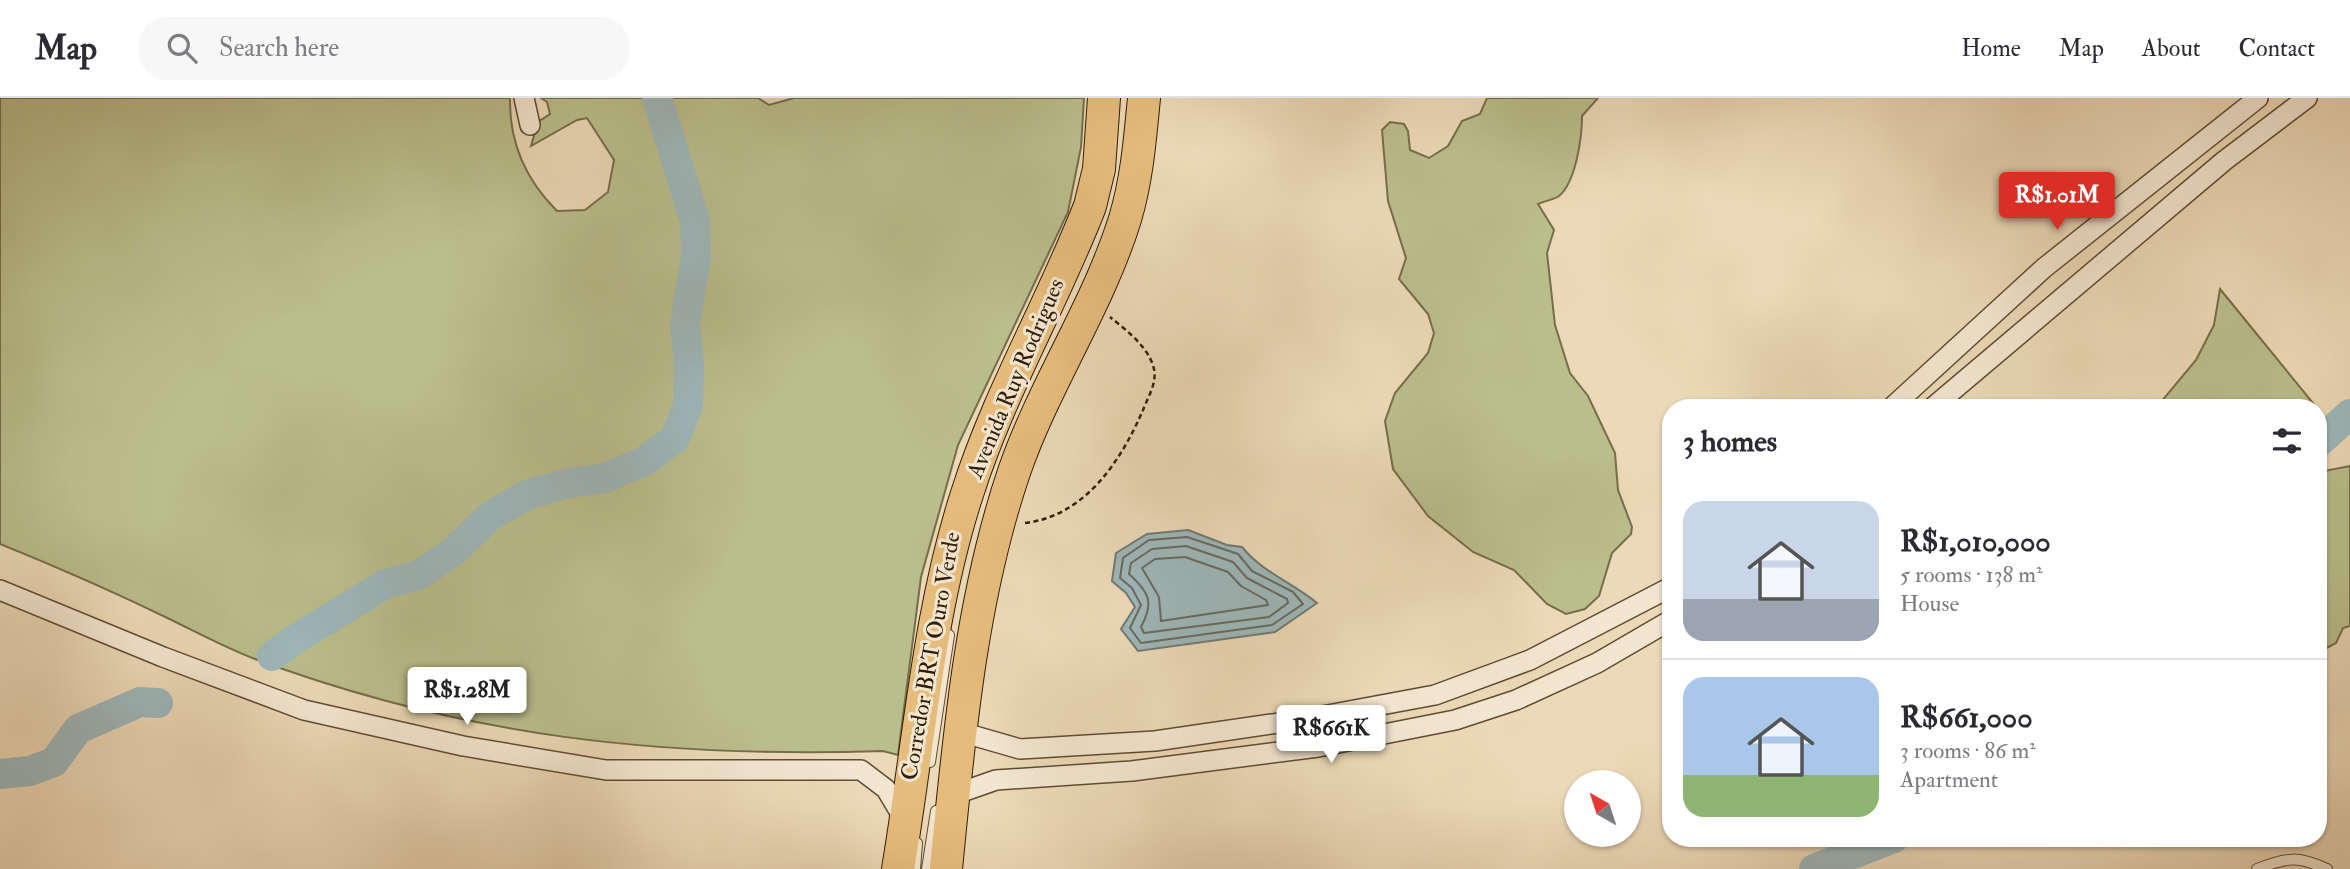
<!DOCTYPE html>
<html lang="en">
<head>
<meta charset="utf-8">
<style>
  :root { --surface:#fff; --page:#f7f7f7; --text:#2b2b33; --muted:#7c7c81; --line:#e1e1e2; --accent:#d93025 }
  body { margin:0; font-family:"IM FELL Double Pica",serif; background:var(--page); color:var(--text); height:100vh; display:flex; flex-direction:column; font-size:26px; white-space:nowrap }
  * { box-sizing:border-box; margin:0 }
  p { font-size:23px; color:var(--muted) }
  .icon { flex:none; width:38px; height:38px; fill:none; stroke:currentColor; stroke-width:2; stroke-linecap:round; stroke-linejoin:round }
  .map { position:relative; flex:1; overflow:hidden }
  .sheet { position:absolute; left:1662px; top:301px; width:665px; height:448px; display:flex; flex-direction:column; background:var(--surface); border-radius:28px; box-shadow:0 2px 5px #0004 }
  .sheet>* { flex:none }
  .needle { width:46px; rotate:321deg }
  .buttons { position:absolute; left:1564px; top:672px; display:grid; gap:14px }
  .buttons a { display:grid; place-items:center; width:77px; height:77px; border-radius:50%; background:var(--surface); box-shadow:0 2px 5px #0004; font-size:35px }
  .price { position:absolute; translate:-50% -60px; padding:0 16px; border-radius:7px; background:#fff; color:#222; font-size:23px; line-height:46px; filter:drop-shadow(0 2px 4px #0008) }
  .price::after { content:''; position:absolute; left:50%; top:42px; width:21px; height:16px; margin-left:-10px; background:inherit; clip-path:polygon(0 0,100% 0,50% 100%) }
  .price.active { background:var(--accent); color:#fff }
  ul { padding:0; list-style:none }
  li { display:flex; align-items:center; gap:21px; height:175px; padding:0 21px }
  li+li { border-top:2px solid var(--line) }
  li span { display:grid; place-items:center; flex:none; width:196px; height:140px; border-radius:21px; color:#555 }
  li>.icon { margin-inline-start:auto }
  span .icon { width:84px; height:84px; fill:#fffc; stroke-width:1 }
  li b { font-size:30px }
  h2 { display:flex; justify-content:space-between; align-items:center; height:84px; padding:0 21px; font-size:30px }
  header { display:flex; align-items:center; gap:42px; box-sizing:border-box; height:98px; padding:0 35px; background:var(--surface); border-bottom:2px solid var(--line) }
  header strong { font-size:33px }
  nav { display:flex; gap:38px; margin-inline-start:auto; font-size:24px }
  .search { width:490px; height:63px; background:var(--page); display:flex; align-items:center; gap:18px; box-sizing:border-box; padding:0 24px; border-radius:28px; color:var(--muted); font-size:26px }
  .map>svg:first-child { display:block }
  .green { fill:#babe8c; stroke:#766e49; stroke-width:2 }
  .water { fill:#9eb7ba; stroke:#727972; stroke-width:2 }
  .lines { fill:none; stroke-linecap:round; stroke-linejoin:round }
  .shore { stroke:#686a60; stroke-width:2 }
  .river { stroke:#9eb7ba; stroke-width:30 }
  .lane-casing { stroke:#604c32; stroke-width:12 }
  .street-casing { stroke:#604c32; stroke-width:22 }
  .primary-casing { stroke:#311d06; stroke-width:34 }
  .path { stroke:#311d06; stroke-width:2.5; stroke-dasharray:5 3.5; stroke-linecap:butt }
  .lane { stroke:#f3e6d0; stroke-width:10 }
  .street { stroke:#f3e6d0; stroke-width:19 }
  .primary { stroke:#e6bc7c; stroke-width:32 }
  .labels { text-anchor:middle; stroke-width:6; stroke-linejoin:round; paint-order:stroke }
  .street-label { font-size:23px; fill:#311d06; stroke:#f3e6d0 }
</style>
</head>
<body>
<header>
<strong>Map</strong>
<div class="search"><svg class="icon" aria-label="search" viewBox="0 0 24 24"><circle cx="10" cy="10" r="6"/><path d="M15 15l6 6"/></svg>Search here</div>
<nav><a>Home</a><a>Map</a><a>About</a><a>Contact</a></nav>
</header>
<div class="map">
<svg width="2350" height="771" viewBox="0 0 2350 771">
  <rect width="100%" height="100%" fill="#ecd9b7"/>
  <filter id="stains"><feTurbulence type="fractalNoise" baseFrequency=".00286" numOctaves="4"/><feColorMatrix values="0 0 0 0 .2 0 0 0 0 .09 0 0 0 0 .02 0 0 0 .5 -.17"/></filter>
  <radialGradient id="worn" r=".72"><stop offset=".6" stop-color="#630" stop-opacity="0"/><stop offset="1" stop-color="#630" stop-opacity=".3"/></radialGradient>
  <path class="green" d="M0,0H510C509,45 526,82 557,113L585,112L608,94L614,62L587,20L577,22L531,48L538,24L550,16L547,4L541,0H758L769,7L794,0H1084L1081,49L1068,114L958,347L921,479L898,657L883,653C661,660 465,639 255,561C223,549 191,531 159,516C107,491 54,468 0,446Z
    M1487,0H1598L1582,18C1582,39 1576,84 1559,98C1553,102 1544,103 1538,106L1554,132L1547,155L1555,227L1570,275L1588,298L1615,355L1618,392L1632,429L1631,436L1612,455L1599,498L1585,511L1566,516L1547,506L1514,472L1473,454L1428,418L1393,371L1385,323L1395,295L1428,255L1434,235L1428,216L1399,181L1406,160L1388,103L1382,32L1390,24L1404,26L1408,33L1410,52L1429,60L1448,48L1462,23L1480,16Z
    M2220,191L2317,310H2156L2196,262L2214,227Z
    M2350,368V528L2343,530L2336,545L2323,552L2319,550V374Z"/>
  <path class="water" d="M1188,432L1227,447L1242,449C1263,475 1292,484 1317,505L1275,534L1138,553L1121,531L1135,509L1126,495L1112,483L1116,455L1147,436Z"/>
  <g class="lines">
    <path class="shore" d="M1187,439L1238,456L1252,473L1293,494L1303,506L1272,527L1141,545L1130,530L1141,507L1132,490L1120,480L1123,460L1149,442Z
      M1186,448L1233,464L1247,480L1287,501L1288,505L1269,519L1144,535L1141,529C1154,505 1150,495 1129,476L1131,465L1152,451Z
      M1185,459L1228,474L1241,488L1266,502L1268,507L1161,523L1159,499L1142,470L1155,461Z"/>
    <path class="river" d="M2319,344L2350,316
      M272,558L294,542L385,486L419,477L454,453L490,418L529,396L569,385L605,380L645,363L675,340L688,307L689,266L685,225L696,159L695,123L657,0
      M0,676L30,673L54,664L78,631L140,604L158,605
      M1814,771L1894,740"/>
    <defs>
      <path id="lane" d="M930,664L949,537
        M915,771L917,745
        M927,771L936,713
        M2257,771C2287,759 2298,758 2327,771"/>
      <path id="street" d="M524,0L530,27
        M1891,310L2044,170L2258,0
        M1932,310L2224,63L2307,0
        M0,492L163,559L304,612L463,648L606,672H861L886,691L905,723
        M961,634L1020,651L1155,643L1306,621L1435,597L1530,562L1671,489
        M953,697L996,682L1132,673L1318,649L1455,622L1516,602L1597,565L1671,522"/>
      <path id="primary" d="M898,771C919,647 928,516 967,396C999,295 1052,206 1090,108L1099,71L1104,0
        M946,771C959,638 971,501 1014,374C1044,287 1098,208 1125,121C1137,81 1140,41 1144,0"/>
    </defs>
    <use href="#lane" class="lane-casing"/>
    <use href="#street" class="street-casing"/>
    <use href="#primary" class="primary-casing"/>
    <path class="path" d="M1025,425C1085,418 1121,363 1143,312C1148,299 1157,285 1154,271C1149,249 1126,232 1110,219"/>
    <use href="#lane" class="lane"/>
    <use href="#street" class="street"/>
    <use href="#primary" class="primary"/>
  </g>
  <g class="labels">
    <g class="street-label">
      <text transform="translate(1015 280) rotate(-67)" y="8">Avenida Ruy Rodrigues</text>
      <text transform="translate(930 558) rotate(-80)" y="8">Corredor BRT Ouro Verde</text>
    </g>
  </g>
  <rect width="100%" height="100%" filter="url(#stains)"/>
  <rect width="100%" height="100%" fill="url(#worn)"/>
</svg>
<div class="buttons">
<a><svg class="needle" viewBox="-14 -14 28 28"><path d="M0-13l5 13h-10z" fill="#e53935"/><path d="M0 13l5-13h-10z" fill="#7c7c81"/></svg></a>
</div>
<b class="price active" style="left:2057px;top:134px">R$1.01M</b>
<b class="price" style="left:467px;top:629px">R$1.28M</b>
<b class="price" style="left:1331px;top:667px">R$661K</b>
<section class="sheet">
<h2>3 homes<svg class="icon" aria-label="filters" viewBox="0 0 24 24"><path d="M4 7h16M4 17h16"/><circle cx="9" cy="7" r="2"/><circle cx="15" cy="17" r="2"/></svg></h2>
<ul>
<li><span style="background:linear-gradient(#c9d6e8 70%,#9aa5b1 0)"><svg class="icon" aria-label="home" viewBox="0 0 24 24"><path d="M3 11l9-7 9 7M6 9v11h12V9"/></svg></span><div><b>R$1,010,000</b><p>5 rooms · 138 m²</p><p>House</p></div></li>
<li><span style="background:linear-gradient(#a9c7e8 70%,#8fb573 0)"><svg class="icon" aria-label="home" viewBox="0 0 24 24"><path d="M3 11l9-7 9 7M6 9v11h12V9"/></svg></span><div><b>R$661,000</b><p>3 rooms · 86 m²</p><p>Apartment</p></div></li>
</ul>
</section>
</div>
</body>
</html>
